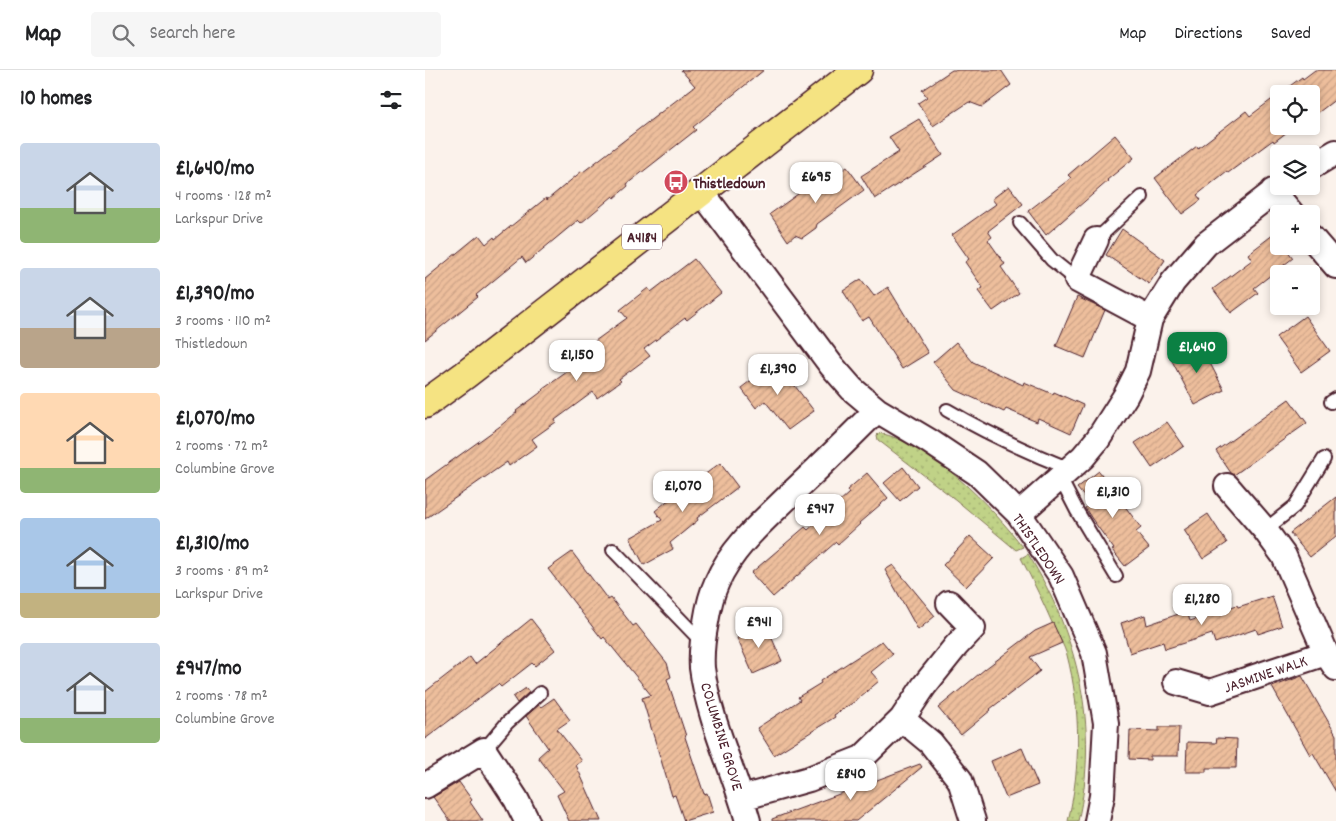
<!DOCTYPE html>
<html lang="en">
<head>
<meta charset="utf-8">
<style>
  :root { --surface:#fff; --page:#f6f6f6; --text:#202124; --muted:#757577; --line:#e0e0e0; --accent:#0b8043 }
  body { margin:0; font-family:Dekko,sans-serif; background:var(--page); color:var(--text); height:100vh; display:flex; flex-direction:column; font-size:19px; white-space:nowrap }
  * { box-sizing:border-box; margin:0 }
  p { font-size:16px; color:var(--muted) }
  .icon { flex:none; width:28px; height:28px; fill:none; stroke:currentColor; stroke-width:2; stroke-linecap:round; stroke-linejoin:round }
  .map { position:relative; flex:1; overflow:hidden }
  .side { display:flex; flex-direction:column; background:var(--surface); width:425px }
  .side>* { flex:none }
  .controls { position:absolute; left:845px; top:15px; display:grid; gap:10px }
  .controls a { display:grid; place-items:center; width:50px; height:50px; border-radius:5px; background:var(--surface); box-shadow:0 2px 8px #0003; font-size:25px }
  .price { position:absolute; translate:-50% -42px; padding:0 11px; border-radius:10px; background:#fff; color:#222; font-size:16px; line-height:32px; filter:drop-shadow(0 1px 2px #0008) }
  .price::after { content:''; position:absolute; left:50%; top:30px; width:15px; height:11px; margin-left:-8px; background:inherit; clip-path:polygon(0 0,100% 0,50% 100%) }
  .price.active { background:var(--accent); color:#fff }
  ul { padding:0; list-style:none }
  li { display:flex; align-items:center; gap:15px; height:125px; padding:0 20px }
  li span { display:grid; place-items:center; flex:none; width:140px; height:100px; border-radius:5px; color:#555 }
  li>.icon { margin-inline-start:auto }
  span .icon { width:60px; height:60px; fill:#fffc; stroke-width:1 }
  li b { font-size:21px }
  h2 { display:flex; justify-content:space-between; align-items:center; height:60px; padding:0 20px; font-size:21px }
  header { display:flex; align-items:center; gap:30px; box-sizing:border-box; height:70px; padding:0 25px; background:var(--surface); border-bottom:1px solid var(--line) }
  header strong { font-size:24px }
  nav { display:flex; gap:28px; margin-inline-start:auto; font-size:18px }
  .search { width:350px; height:45px; background:var(--page); display:flex; align-items:center; gap:12px; box-sizing:border-box; padding:0 18px; border-radius:5px; color:var(--muted); font-size:19px }
  main { display:flex; flex:1; min-height:0 }
  .map>svg:first-child { display:block }
  .grass { fill:url(#grass-dots); stroke:#857859 }
  .building { fill:url(#building-hatch); stroke:#4a1f2b }
  .lines { fill:none; stroke-linecap:round; stroke-linejoin:round }
  .service-casing { stroke:#4a1f2b; stroke-width:16 }
  .minor-casing { stroke:#4a1f2b; stroke-width:28 }
  .primary-casing { stroke:#4a1f2b; stroke-width:31 }
  .service { stroke:#fff; stroke-width:12 }
  .minor { stroke:#fff; stroke-width:24 }
  .primary { stroke:#f5e382; stroke-width:28 }
  .labels { text-anchor:middle; stroke-width:4; stroke-linejoin:round; paint-order:stroke }
  .shield { fill:#fff; stroke:#80626b; stroke-width:1 }
  .shield-label { font-size:15px; font-weight:bold; fill:#4a1f2b }
  .poi-label { font-size:16px; font-weight:bold; fill:#4a1f2b; stroke:#fff; text-anchor:start }
  .street-label { font-size:16px; fill:#4a1f2b; stroke:#fff }
</style>
</head>
<body>
<header>
<strong>Map</strong>
<div class="search"><svg class="icon" aria-label="search" viewBox="0 0 24 24"><circle cx="10" cy="10" r="6"/><path d="M15 15l6 6"/></svg>Search here</div>
<nav><a>Map</a><a>Directions</a><a>Saved</a></nav>
</header>
<main>
<section class="side">
<h2>10 homes<svg class="icon" aria-label="filters" viewBox="0 0 24 24"><path d="M4 7h16M4 17h16"/><circle cx="9" cy="7" r="2"/><circle cx="15" cy="17" r="2"/></svg></h2>
<ul>
<li><span style="background:linear-gradient(#c9d6e8 65%,#8fb573 0)"><svg class="icon" aria-label="home" viewBox="0 0 24 24"><path d="M3 11l9-7 9 7M6 9v11h12V9"/></svg></span><div><b>£1,640/mo</b><p>4 rooms · 128 m²</p><p>Larkspur Drive</p></div></li>
<li><span style="background:linear-gradient(#c9d6e8 60%,#b9a48a 0)"><svg class="icon" aria-label="home" viewBox="0 0 24 24"><path d="M3 11l9-7 9 7M6 9v11h12V9"/></svg></span><div><b>£1,390/mo</b><p>3 rooms · 110 m²</p><p>Thistledown</p></div></li>
<li><span style="background:linear-gradient(#ffd9b3 75%,#8fb573 0)"><svg class="icon" aria-label="home" viewBox="0 0 24 24"><path d="M3 11l9-7 9 7M6 9v11h12V9"/></svg></span><div><b>£1,070/mo</b><p>2 rooms · 72 m²</p><p>Columbine Grove</p></div></li>
<li><span style="background:linear-gradient(#a9c7e8 75%,#c2b280 0)"><svg class="icon" aria-label="home" viewBox="0 0 24 24"><path d="M3 11l9-7 9 7M6 9v11h12V9"/></svg></span><div><b>£1,310/mo</b><p>3 rooms · 89 m²</p><p>Larkspur Drive</p></div></li>
<li><span style="background:linear-gradient(#c9d6e8 75%,#8fb573 0)"><svg class="icon" aria-label="home" viewBox="0 0 24 24"><path d="M3 11l9-7 9 7M6 9v11h12V9"/></svg></span><div><b>£947/mo</b><p>2 rooms · 78 m²</p><p>Columbine Grove</p></div></li>
</ul>
</section>
<div class="map">
<svg width="911" height="751" viewBox="0 0 911 751">
  <defs>
    <pattern id="grass-dots" width="8" height="8" patternUnits="userSpaceOnUse" patternTransform="scale(1.25)"><rect width="8" height="8" fill="#c0d287"/><path d="M2 2h.1M6 6h.1" fill="none" stroke="#a6b475" stroke-width="1.8" stroke-linecap="round"/></pattern>
    <pattern id="building-hatch" width="6" height="6" patternUnits="userSpaceOnUse" patternTransform="scale(1.25)"><rect width="6" height="6" fill="#edbe9c"/><path d="M-1 1l2-2M0 6l6-6M5 7l2-2" fill="none" stroke="#cda387"/></pattern>
  </defs>
  <rect width="100%" height="100%" fill="#fbf2eb"/>
  <filter id="ink" filterUnits="userSpaceOnUse"><feTurbulence type="fractalNoise" baseFrequency=".02" numOctaves="2"/><feDisplacementMap in="SourceGraphic" scale="10" xChannelSelector="R" yChannelSelector="G"/><feConvolveMatrix kernelMatrix="1 2 1 2 8 2 1 2 1" color-interpolation-filters="sRGB"/></filter>
  <g filter="url(#ink)">
    <path class="grass" d="M454,363C506,373 567,437 598,477L591,480L531,430L453,370L452,365Z
      M603,484C653,565 675,657 653,751H643C656,697 656,639 642,585C639,576 634,566 629,557C619,534 608,511 596,488Z"/>
    <path class="building" d="M256,0H339L268,57L271,60L202,114L203,116L189,128L188,126L156,153L153,150L101,193L97,187L51,225L53,227L0,270V209L54,165L61,174L69,167L70,169L121,128L122,130L157,101L158,102L270,16Z
      M527,0H576L586,15L557,37L544,32L508,56L493,33L502,27L497,20Z
      M890,0H911V29L886,48V24H854L877,7L878,9Z
      M854,24V56H870L849,72L848,70L803,103L802,101L772,125L776,130L757,144L730,108L772,76L773,78L821,41L825,46Z
      M494,49L518,85L450,129L436,106L474,82L464,67Z
      M690,65L709,88L682,110L683,111L621,165L603,141L646,108L643,105Z
      M422,97L439,120L392,154L391,158L377,168L370,165L363,171L345,144L401,104L404,109Z
      M584,116L598,134L563,161L567,167L563,170L580,194L576,197L594,223L568,241L553,221L558,218L540,192L544,189L527,165L571,134L567,129Z
      M697,159L740,190L724,214L681,185Z
      M849,164L854,170V176H859L868,188L829,218L833,223L806,243L788,219L827,190L823,184Z
      M269,189L296,223L262,250L260,248L219,279L225,286L194,309L196,311L172,328L168,322L130,350L131,352L107,369L112,376L84,396L82,392L0,449V410L74,357L92,342L91,341L119,320L118,319L149,297L147,295L174,275L170,271L202,248L195,240L223,218L226,222Z
      M436,209L449,226L463,217L503,283L477,299L444,247L437,251L418,221Z
      M652,227L680,240L660,288L631,276Z
      M880,246L905,281L876,302L851,267Z
      M531,272L548,292L598,315L599,312L628,324L629,322L658,335L646,363L613,348L612,352L581,339L579,342L531,320L508,292Z
      M774,272L799,320L770,335L745,287Z
      M351,291L389,341L363,360L340,331L331,338L316,318Z
      M864,329L882,353L809,405L806,403L791,381Z
      M742,352L759,376L727,398L710,373Z
      M295,393L313,417L272,448L273,450L245,473L248,479L219,495L205,468L237,450L230,441L252,423L253,425Z
      M478,397L493,416L475,431L459,413Z
      M674,401L716,458L711,462L724,478L700,496L687,480L689,479L667,449L660,438L665,434L652,418Z
      M442,403L463,428L434,453L435,454L413,474L411,472L348,527L326,503L380,457L383,460L424,423L422,420Z
      M911,427V466L885,487L865,463Z
      M783,444L802,473L778,489L759,460Z
      M545,466L569,488L541,517L518,495Z
      M147,482L183,530L186,528L208,556L211,554L242,593L246,607L242,609L261,666L260,667L279,724L282,723L288,742L259,751L250,725L247,726L217,628L226,625L179,567L177,569L123,499Z
      M468,495L510,546L493,560L460,500Z
      M847,526L857,556L833,564L831,559L790,573L787,564L740,579L738,572L705,583L696,553L720,545L722,555L762,541L765,551L812,535L813,537Z
      M106,549L130,580L110,596L107,593L76,617L73,614L0,669V622L45,587L50,594Z
      M628,553L637,573L605,587L615,601L565,639L566,640L536,665L513,638L560,599L610,561Z
      M341,555L357,591L328,604L312,568Z
      M457,571L468,584L446,602L454,611L429,632L409,645L410,647L349,685L332,658L375,630L373,627L396,613L395,611Z
      M877,606L911,665V722L888,683L885,685L847,617Z
      M101,618L104,622L92,633L88,627Z
      M129,628L145,650L132,659L157,691L151,695L176,751H144L132,725L139,721L113,687L123,678L101,646L114,635L116,637Z
      M734,657H754L753,686H725V690L704,689L705,660L734,661Z
      M792,668L812,669L811,698H781V702H761L762,672L791,673Z
      M597,678L613,715L581,728L566,691Z
      M495,694L497,697L431,751H347V749Z
      M34,712L47,730L45,732L58,751H25L8,727Z"/>
    <g class="lines">
      <defs>
        <path id="service" d="M595,153L627,190L652,210
          M671,170L717,127
          M906,332L911,329
          M522,340C563,364 602,382 645,399
          M635,408L652,441L691,506
          M840,460L870,436L899,389
          M188,480L278,573
          M59,680L82,653L115,623"/>
        <path id="minor" d="M886,97L911,82
          M276,121L406,295L427,319L452,340L504,371L552,403L594,444L636,506L669,583L681,653L677,726L672,751
          M848,121L867,144
          M886,167L911,196
          M671,170L652,210L725,249
          M802,416L840,460L859,486L901,583L911,598
          M594,444L658,387L673,369L701,325L713,301L725,249L748,212L781,174L856,116
          M751,612L785,622L901,583
          M477,649L506,673L535,710L548,751
          M0,716L59,680L91,729L102,751
          M317,728L384,709L437,688L477,649L499,616L531,576L548,558L524,533
          M323,751C309,700 284,651 277,598C276,583 278,567 281,552C283,539 286,525 292,512C308,475 342,448 370,420C398,394 425,367 452,340"/>
        <path id="primary" d="M0,334L40,305L433,0"/>
      </defs>
      <use href="#service" class="service-casing"/>
      <use href="#minor" class="minor-casing"/>
      <use href="#primary" class="primary-casing"/>
      <use href="#service" class="service"/>
      <use href="#minor" class="minor"/>
      <use href="#primary" class="primary"/>
    </g>
  </g>
  <defs>
    <symbol id="bus-disc" viewBox="-11 -11 22 22"><circle r="9.5" fill="#d1495b" stroke="#fff"/><path d="M-5-6H5V4H4V6H2V4H-2V6H-4V4H-5ZM-3.5-4V0h7V-4ZM-3.5 1.2v1.5H-2V1.2ZM2 1.2v1.5H3.5V1.2Z" fill="#fff"/></symbol>
  </defs>
  <g fill-rule="evenodd">
    <use href="#bus-disc" x="237" y="98" width="28" height="28"/>
  </g>
  <g class="labels">
    <rect class="shield" x="197" y="154.5" width="40" height="25" rx="4"/>
    <g class="shield-label">
      <text x="217" y="172">A4184</text>
    </g>
    <g class="poi-label">
      <text x="268" y="118">Thistledown</text>
    </g>
    <g class="street-label">
      <text transform="translate(615 478) rotate(56)" y="6">THISTLEDOWN</text>
      <text transform="translate(840 603) rotate(-19)" y="6">JASMINE WALK</text>
      <text transform="translate(298 666) rotate(73)" y="6">COLUMBINE GROVE</text>
    </g>
  </g>
</svg>
<div class="controls">
<a><svg class="icon" aria-label="locate" viewBox="0 0 24 24"><circle cx="12" cy="12" r="6"/><path d="M12 2v4M12 18v4M2 12h4M18 12h4"/></svg></a>
<a><svg class="icon" aria-label="layers" viewBox="0 0 24 24"><path d="M12 4l9 5-9 5-9-5zM3 14l9 5 9-5"/></svg></a>
<a>+</a>
<a>−</a>
</div>
<b class="price" style="left:391px;top:134px">£695</b>
<b class="price active" style="left:772px;top:304px">£1,640</b>
<b class="price" style="left:152px;top:312px">£1,150</b>
<b class="price" style="left:353px;top:326px">£1,390</b>
<b class="price" style="left:258px;top:443px">£1,070</b>
<b class="price" style="left:688px;top:449px">£1,310</b>
<b class="price" style="left:395px;top:466px">£947</b>
<b class="price" style="left:777px;top:556px">£1,280</b>
<b class="price" style="left:334px;top:579px">£941</b>
<b class="price" style="left:426px;top:731px">£840</b>
</div>
</main>
</body>
</html>
